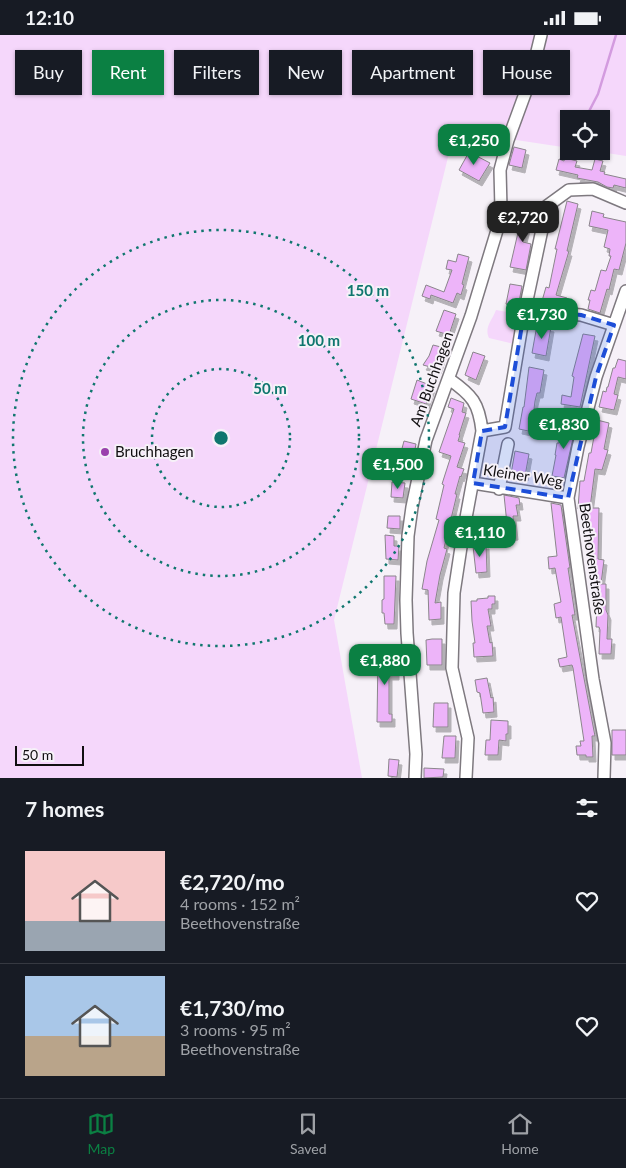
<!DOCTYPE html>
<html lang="en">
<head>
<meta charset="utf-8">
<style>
  :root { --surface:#171b24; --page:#20242c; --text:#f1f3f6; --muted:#9ea1a6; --line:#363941; --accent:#0b8043 }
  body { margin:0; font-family:Lato,sans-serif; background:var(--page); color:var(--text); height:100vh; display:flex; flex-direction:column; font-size:19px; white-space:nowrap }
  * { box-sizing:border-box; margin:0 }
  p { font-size:16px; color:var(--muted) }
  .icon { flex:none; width:28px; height:28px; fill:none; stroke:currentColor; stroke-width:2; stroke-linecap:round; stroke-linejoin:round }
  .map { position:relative; height:743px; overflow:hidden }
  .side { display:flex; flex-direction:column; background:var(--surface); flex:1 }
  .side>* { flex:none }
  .hud { position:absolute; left:15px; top:15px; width:596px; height:45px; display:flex; gap:10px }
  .controls { position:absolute; left:560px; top:75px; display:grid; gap:10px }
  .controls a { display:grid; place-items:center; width:50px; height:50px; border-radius:0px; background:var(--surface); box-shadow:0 1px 4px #0004; font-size:25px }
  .scale { position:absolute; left:15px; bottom:12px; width:69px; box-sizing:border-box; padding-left:5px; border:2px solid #110f11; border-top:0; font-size:14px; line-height:18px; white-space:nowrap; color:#110f11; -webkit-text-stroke:4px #f6f1f8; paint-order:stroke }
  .price { position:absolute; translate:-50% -42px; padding:0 11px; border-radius:10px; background:var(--accent); color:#fff; font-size:16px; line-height:32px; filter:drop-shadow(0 1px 2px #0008) }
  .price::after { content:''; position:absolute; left:50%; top:30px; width:15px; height:11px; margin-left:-8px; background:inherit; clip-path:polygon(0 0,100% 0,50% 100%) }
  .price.on { background:#222; color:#fff }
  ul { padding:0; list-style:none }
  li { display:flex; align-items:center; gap:15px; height:125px; padding:0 25px }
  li+li { border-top:1px solid var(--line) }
  li span { display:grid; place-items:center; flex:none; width:140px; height:100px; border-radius:0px; color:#555 }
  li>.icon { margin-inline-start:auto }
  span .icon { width:60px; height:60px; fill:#fffc; stroke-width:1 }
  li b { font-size:21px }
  h2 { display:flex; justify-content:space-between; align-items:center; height:60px; padding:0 25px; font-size:21px }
  .tag { padding:0 18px; border-radius:0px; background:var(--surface); box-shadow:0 1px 4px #0004; font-size:18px; line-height:45px }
  .tag.on { background:var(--accent); color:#fff }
  .status { display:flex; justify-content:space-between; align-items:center; height:35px; padding:0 25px; background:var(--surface); direction:ltr }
  .status svg { height:14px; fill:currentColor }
  .tabs { display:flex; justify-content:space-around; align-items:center; height:70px; border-top:1px solid var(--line); background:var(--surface); font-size:14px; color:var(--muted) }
  .tabs a { display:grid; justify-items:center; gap:2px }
  .tabs .on { color:var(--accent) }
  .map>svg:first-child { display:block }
  .green { fill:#f5d7fb }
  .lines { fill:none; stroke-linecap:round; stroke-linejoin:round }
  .stream { stroke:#d39bdf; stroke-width:2.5 }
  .building { fill:#edb4f9; stroke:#8a858b; filter:url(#shadow) }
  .street-casing { stroke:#7e797f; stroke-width:14 }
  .street { stroke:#fff; stroke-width:11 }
  .marked { fill:#1d4ed8; fill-opacity:0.2; stroke:#1d4ed8; stroke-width:4; stroke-dasharray:10 6; stroke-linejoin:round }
  .ring { fill:none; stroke:#0f766e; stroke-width:2.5; stroke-dasharray:2.5 5 }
  .poi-dot { fill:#9a41ac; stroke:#f6f1f8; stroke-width:2 }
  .labels { text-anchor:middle; stroke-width:4; stroke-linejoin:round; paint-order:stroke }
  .street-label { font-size:15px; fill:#110f11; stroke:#f6f1f8 }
  .poi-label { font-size:15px; fill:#110f11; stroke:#f6f1f8; text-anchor:start }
  .centre { fill:#0f766e; stroke:#f6f1f8; stroke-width:2.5 }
  .ring-label { font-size:15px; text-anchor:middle; font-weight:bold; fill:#0f766e; stroke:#f6f1f8; stroke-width:4; stroke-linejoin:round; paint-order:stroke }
</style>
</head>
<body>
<div class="status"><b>12:10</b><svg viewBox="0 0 49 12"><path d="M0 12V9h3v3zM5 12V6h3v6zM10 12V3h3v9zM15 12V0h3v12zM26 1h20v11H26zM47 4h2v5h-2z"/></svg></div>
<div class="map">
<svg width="626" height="743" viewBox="0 0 626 743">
  <defs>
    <filter id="shadow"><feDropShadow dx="3" dy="5" stdDeviation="0" flood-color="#0004"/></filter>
  </defs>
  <rect width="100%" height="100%" fill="#f6f1f8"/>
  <path class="green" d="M0,0H626V121L594,116H601V84H569V113L503,103L452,106L334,585L362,743H0Z
    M496,275L523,280L518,310L489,303C484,292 492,286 496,275Z"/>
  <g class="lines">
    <path class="stream" d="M585,84L598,59L616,0"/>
  </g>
  <path class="building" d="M514,112L526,115L522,133L509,130Z
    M469,117L490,128L479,146L459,135Z
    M565,123L577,126L575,132L592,135L595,124L603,126L600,136L605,137L604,139L626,144V153L614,150L613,153L607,152L598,147L577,143L578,140L556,135L559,124L564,126Z
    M567,166L578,169L567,216H569L556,260L567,263L565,271L542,266L546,252L549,253L557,214H555Z
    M538,175L535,193L527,191L523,207L531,209L526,235L510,232L520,189H522L523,183Z
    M592,176L604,179L603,182L626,187V208L619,235L614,234L609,255L607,254L600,278L588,274L590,265H588L591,255L595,256L601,235L606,236L611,221H609L610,214L604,212L608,195L589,191Z
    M458,219L469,222L462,249L464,250L461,260L457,258L453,268L431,260L430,264L422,261L426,250L444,257L452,235L446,234L448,225L456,227Z
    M510,249L522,251L518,272L506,269Z
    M444,275L456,279L449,300L436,296Z
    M537,290L551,292L546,321L532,318Z
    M583,299L595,301L580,372L561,369L562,360L571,362L574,342L572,341Z
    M433,310L445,313L438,334L423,330L429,321Z
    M473,317L485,321L476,345L465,340Z
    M618,324L626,326V344L618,342L614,359L618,360L614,375L599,372L603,356L606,357L607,352H608L613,333H615Z
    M529,332L544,335L540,358H537L535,366L534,374H537L533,397L519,394L523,372H524Z
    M417,345L432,351L426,369L411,364Z
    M451,363L464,368L462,377L466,378L459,400H460L458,406L465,408L457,432L464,434L461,442L460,441L455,459H457L444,513L447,514L440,540L435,568L441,567V584L429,585L428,555L422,554L427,526L439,485L436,484L444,450L442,449L451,421L439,417L454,374L448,372Z
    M597,385L609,388L604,414L608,415L602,435L595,434L590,473H599L598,524L604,525L601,549H606V575L608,580L607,604H612L611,619H599L600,595L599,592H596L597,567H594V543H591V530H588V503H589L590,489H588V475L578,474L580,446H584L589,418H591Z
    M563,387L576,390L564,443L552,441L556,420H555L557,408H559Z
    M404,406L416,409L413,424L400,421Z
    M515,416L529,419L525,441L511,439Z
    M392,447L405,448L403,463L391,462Z
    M504,460L519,463L520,470H516L518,481H513L515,500L503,502L501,490L507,489Z
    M551,468L561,470L570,533H568L575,580H572L594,696L595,701H592L593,722H586V720H577L576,711H581L580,706H584L573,633L572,630L560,632L558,624L567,622L561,582L556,583L554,569L561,567L555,533L549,534L548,522L557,521Z
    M388,481H400V494L387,493Z
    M385,500L394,501V511H399L398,525L386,524Z
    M486,509L487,537L476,538L473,511Z
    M384,541H396L394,589H385L384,578H382V565L384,564Z
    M488,561H495V569H492V574H488L491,591H487L490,608L492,607L493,621L474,622L473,608H475L472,586L471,566H477V564L488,563Z
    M432,604H442V630H427L426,605Z
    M378,620H396V640H389V679H392V687H377Z
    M487,643L491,663L493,662L494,677L483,678L480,658L477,657L475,645Z
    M434,668H448V692H433Z
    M491,685L508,686V699H506V706L499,705L498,720H485L486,705H490Z
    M612,695H626V720H612Z
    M444,701H456L455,723H442Z
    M389,724L399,725L397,742L388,741Z
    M424,733L444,734L443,742L424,743Z"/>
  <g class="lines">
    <defs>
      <path id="street" d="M523,284L544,277L581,280L614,290
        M449,344C472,360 479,368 482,396L463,499L454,558L452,633L468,703L466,743
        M482,396L505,392L523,284L547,171L569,155L593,154L626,168
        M473,448L568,463
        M499,454L508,409
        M415,743L416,719L407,598L406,565L408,501L412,472L426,405L471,281L498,192L501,174L500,135L508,105L530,45L541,0
        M604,743L605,708L593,644L568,463L578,412L596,342L626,256"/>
    </defs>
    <use href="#street" class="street-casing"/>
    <use href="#street" class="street"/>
  </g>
  <path class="marked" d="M544,277L581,280L614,290L596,342L568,463L473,448L482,396L505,392L523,284Z"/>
  <g class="ring">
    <circle cx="221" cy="403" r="69"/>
    <circle cx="221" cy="403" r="138"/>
    <circle cx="221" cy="403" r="208"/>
  </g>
  <circle class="poi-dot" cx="105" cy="417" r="5"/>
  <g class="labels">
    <g class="street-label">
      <text transform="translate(432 344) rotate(-70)" y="5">Am Buchhagen</text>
      <text transform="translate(523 441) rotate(9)" y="5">Kleiner Weg</text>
      <text transform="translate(592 524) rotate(82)" y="5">Beethovenstraße</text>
    </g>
    <g class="poi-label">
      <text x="115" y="422">Bruchhagen</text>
    </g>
  </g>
  <circle cx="221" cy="403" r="8" class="centre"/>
  <g class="ring-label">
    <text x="368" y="261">150 m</text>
    <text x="319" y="311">100 m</text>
    <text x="270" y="359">50 m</text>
  </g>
</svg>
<div class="controls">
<a><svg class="icon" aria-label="locate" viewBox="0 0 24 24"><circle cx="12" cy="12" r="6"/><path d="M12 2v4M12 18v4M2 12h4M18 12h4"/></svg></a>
</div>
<div class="scale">50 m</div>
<b class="price" style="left:474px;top:131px">€1,250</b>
<b class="price on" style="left:523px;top:208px">€2,720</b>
<b class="price" style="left:542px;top:305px">€1,730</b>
<b class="price" style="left:564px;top:415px">€1,830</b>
<b class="price" style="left:398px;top:455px">€1,500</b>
<b class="price" style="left:480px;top:523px">€1,110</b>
<b class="price" style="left:385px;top:651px">€1,880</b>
<div class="hud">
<a class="tag">Buy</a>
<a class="tag on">Rent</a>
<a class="tag">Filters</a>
<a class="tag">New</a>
<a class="tag">Apartment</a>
<a class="tag">House</a>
</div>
</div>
<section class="side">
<h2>7 homes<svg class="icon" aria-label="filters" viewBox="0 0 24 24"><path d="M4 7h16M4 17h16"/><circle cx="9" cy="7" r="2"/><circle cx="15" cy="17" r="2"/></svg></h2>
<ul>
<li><span style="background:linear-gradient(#f6c9c9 70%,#9aa5b1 0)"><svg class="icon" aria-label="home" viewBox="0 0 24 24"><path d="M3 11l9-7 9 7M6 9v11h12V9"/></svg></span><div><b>€2,720/mo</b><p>4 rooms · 152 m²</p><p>Beethovenstraße</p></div><svg class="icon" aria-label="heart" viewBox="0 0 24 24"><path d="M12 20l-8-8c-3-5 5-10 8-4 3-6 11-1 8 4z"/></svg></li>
<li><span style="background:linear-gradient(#a9c7e8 60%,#b9a48a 0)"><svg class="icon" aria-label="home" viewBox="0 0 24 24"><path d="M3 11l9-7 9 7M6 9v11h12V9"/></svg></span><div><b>€1,730/mo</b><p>3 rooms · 95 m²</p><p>Beethovenstraße</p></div><svg class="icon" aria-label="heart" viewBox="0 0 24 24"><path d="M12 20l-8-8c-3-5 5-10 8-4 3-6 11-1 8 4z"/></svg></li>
</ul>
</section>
<nav class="tabs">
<a class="on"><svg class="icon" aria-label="map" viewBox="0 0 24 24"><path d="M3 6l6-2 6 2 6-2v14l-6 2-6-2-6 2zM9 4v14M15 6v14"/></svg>Map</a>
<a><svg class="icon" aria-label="saved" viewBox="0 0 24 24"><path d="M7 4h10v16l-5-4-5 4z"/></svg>Saved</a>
<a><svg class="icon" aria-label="home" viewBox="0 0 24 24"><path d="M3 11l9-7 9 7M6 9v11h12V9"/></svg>Home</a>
</nav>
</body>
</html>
